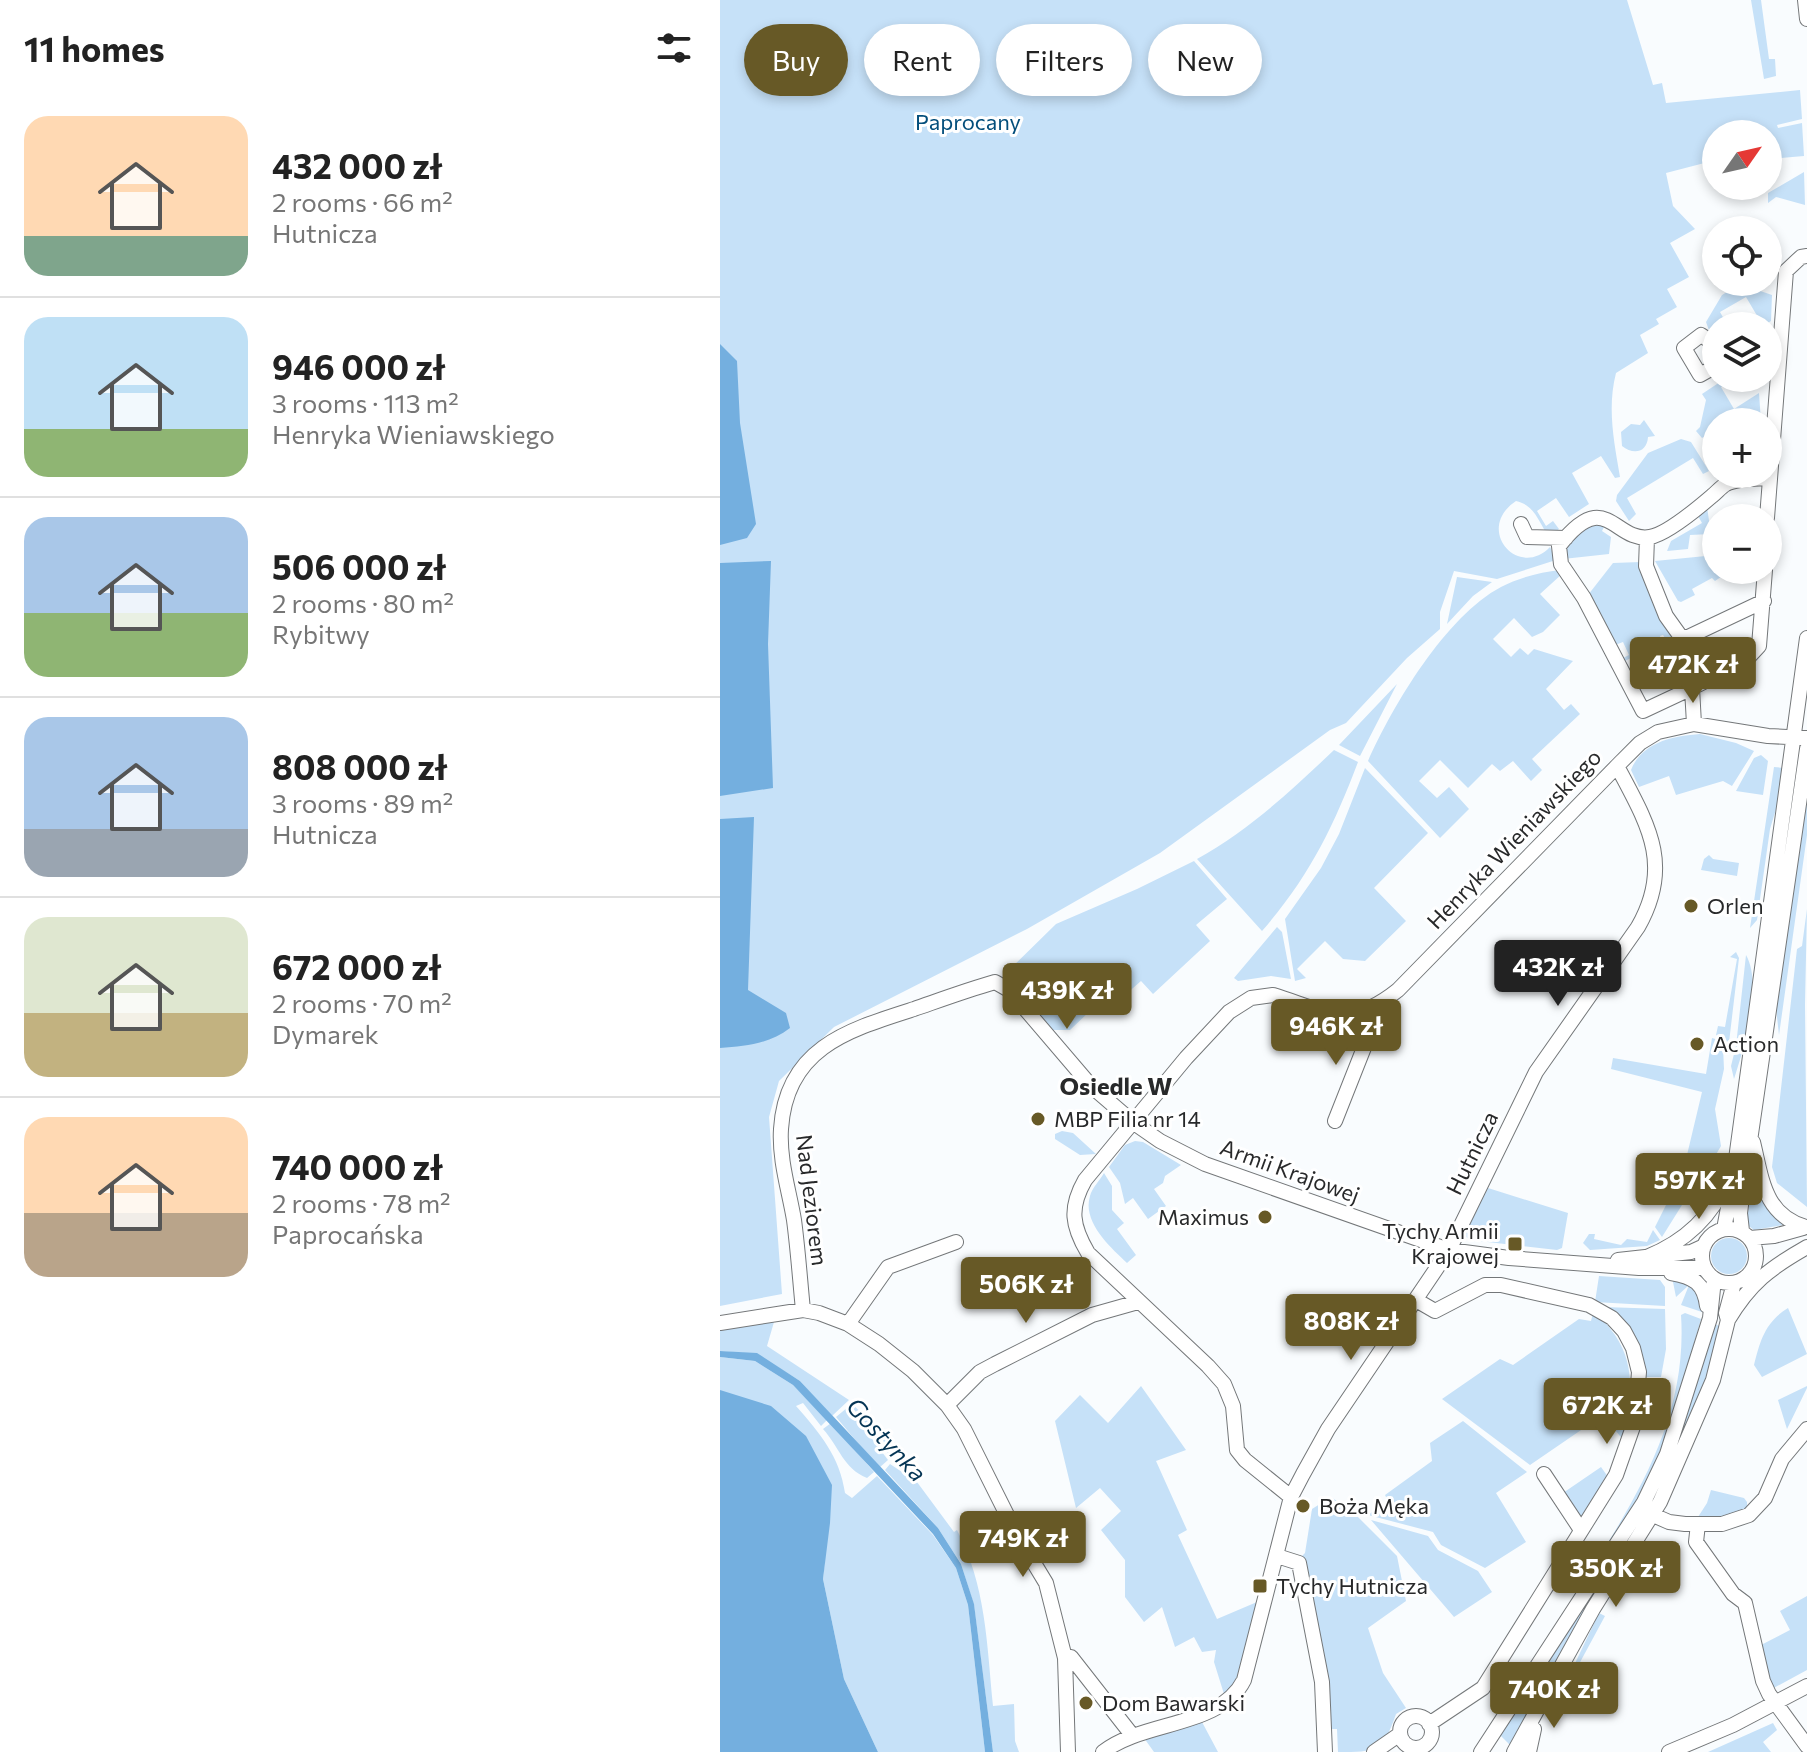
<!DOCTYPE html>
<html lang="en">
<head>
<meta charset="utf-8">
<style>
  :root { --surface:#fff; --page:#f2f2f2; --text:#222; --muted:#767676; --line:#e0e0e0; --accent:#675926 }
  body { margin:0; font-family:Commissioner,sans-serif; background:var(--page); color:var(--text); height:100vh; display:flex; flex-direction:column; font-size:30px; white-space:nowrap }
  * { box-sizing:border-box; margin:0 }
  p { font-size:26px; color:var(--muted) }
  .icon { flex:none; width:44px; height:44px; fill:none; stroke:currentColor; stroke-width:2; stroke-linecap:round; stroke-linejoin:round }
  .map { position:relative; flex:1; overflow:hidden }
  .panel { display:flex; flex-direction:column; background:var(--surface); width:720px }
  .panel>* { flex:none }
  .top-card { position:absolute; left:24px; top:24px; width:760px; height:72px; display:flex; gap:16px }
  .needle { width:52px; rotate:56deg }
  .controls { position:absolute; left:982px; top:120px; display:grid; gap:16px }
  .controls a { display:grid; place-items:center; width:80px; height:80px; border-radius:50%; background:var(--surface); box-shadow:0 4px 12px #0003; font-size:40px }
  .price { position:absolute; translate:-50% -68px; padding:0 18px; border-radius:8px; background:var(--accent); color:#fff; font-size:26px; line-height:52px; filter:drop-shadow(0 2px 4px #0008) }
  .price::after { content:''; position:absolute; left:50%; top:48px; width:24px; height:18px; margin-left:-12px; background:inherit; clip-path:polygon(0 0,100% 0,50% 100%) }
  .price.active { background:#222; color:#fff }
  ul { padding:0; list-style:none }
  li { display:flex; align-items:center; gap:24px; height:200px; padding:0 24px }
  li+li { border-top:2px solid var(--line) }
  li span { display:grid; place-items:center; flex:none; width:224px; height:160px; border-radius:24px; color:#555 }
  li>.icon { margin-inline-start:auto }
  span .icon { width:96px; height:96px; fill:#fffc; stroke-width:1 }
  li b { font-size:34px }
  h2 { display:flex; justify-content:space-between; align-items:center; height:96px; padding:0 24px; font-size:34px }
  .pill { padding:0 28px; border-radius:36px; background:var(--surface); box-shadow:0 4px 12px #0003; font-size:28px; line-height:72px }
  .pill.active { background:var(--accent); color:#fff }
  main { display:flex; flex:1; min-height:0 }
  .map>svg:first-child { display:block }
  .green { fill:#c6e1f8 }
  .water { fill:#74afdf }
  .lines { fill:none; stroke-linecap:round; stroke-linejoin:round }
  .minor-casing { stroke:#747779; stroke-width:16 }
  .minor { stroke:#fff; stroke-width:14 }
  .poi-dot { fill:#675926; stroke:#fff; stroke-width:3 }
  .labels { text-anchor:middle; stroke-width:6; stroke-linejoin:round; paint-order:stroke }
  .park-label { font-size:22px; fill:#034e7b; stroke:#fff }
  .street-label { font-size:22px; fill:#28292a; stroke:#fff }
  .poi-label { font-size:22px; fill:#28292a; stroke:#fff; text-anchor:start }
  .neighbourhood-label { font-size:24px; font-weight:bold; fill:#28292a; stroke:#fff }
  .water-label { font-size:24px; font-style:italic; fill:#043454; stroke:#fff }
</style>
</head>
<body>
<main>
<section class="panel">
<h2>11 homes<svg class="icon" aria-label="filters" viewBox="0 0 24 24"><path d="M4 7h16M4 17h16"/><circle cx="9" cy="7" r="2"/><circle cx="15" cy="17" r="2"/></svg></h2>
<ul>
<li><span style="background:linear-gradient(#ffd9b3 75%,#7fa58c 0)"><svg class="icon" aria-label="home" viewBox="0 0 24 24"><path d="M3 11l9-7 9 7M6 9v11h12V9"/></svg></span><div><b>432 000 zł</b><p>2 rooms · 66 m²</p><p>Hutnicza</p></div></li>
<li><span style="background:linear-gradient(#bfe0f5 70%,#8fb573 0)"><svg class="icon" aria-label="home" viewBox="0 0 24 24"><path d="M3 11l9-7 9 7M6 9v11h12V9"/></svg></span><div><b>946 000 zł</b><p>3 rooms · 113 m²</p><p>Henryka Wieniawskiego</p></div></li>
<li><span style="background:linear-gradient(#a9c7e8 60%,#8fb573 0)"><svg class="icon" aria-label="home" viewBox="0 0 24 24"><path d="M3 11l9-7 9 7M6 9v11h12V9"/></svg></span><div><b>506 000 zł</b><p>2 rooms · 80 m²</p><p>Rybitwy</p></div></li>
<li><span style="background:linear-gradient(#a9c7e8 70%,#9aa5b1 0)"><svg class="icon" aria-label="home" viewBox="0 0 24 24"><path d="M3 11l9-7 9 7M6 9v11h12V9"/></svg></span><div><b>808 000 zł</b><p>3 rooms · 89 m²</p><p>Hutnicza</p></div></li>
<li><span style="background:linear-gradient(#dfe7d0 60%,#c2b280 0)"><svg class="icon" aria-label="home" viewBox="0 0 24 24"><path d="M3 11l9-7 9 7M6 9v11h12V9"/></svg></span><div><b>672 000 zł</b><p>2 rooms · 70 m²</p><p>Dymarek</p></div></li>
<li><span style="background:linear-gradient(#ffd9b3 60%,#b9a48a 0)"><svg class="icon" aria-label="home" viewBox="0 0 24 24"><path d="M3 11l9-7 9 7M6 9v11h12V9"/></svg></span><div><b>740 000 zł</b><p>2 rooms · 78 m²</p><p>Paprocańska</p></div></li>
</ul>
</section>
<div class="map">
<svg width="1087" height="1752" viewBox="0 0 1087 1752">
  <rect width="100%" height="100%" fill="#f9fcfe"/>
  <path class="green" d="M0,0H907L933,85L942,83L946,103L1080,90L1082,119L1057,125L1058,128L1082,123L1084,156L1049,159L1048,134H996V160L946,173L953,206L975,229L950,243L969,277L947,289L957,307L936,319L939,324L920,335L928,353L896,373C887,408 894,442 900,477L895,478L881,456L852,473L869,504L849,517L836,498L817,511L826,526L833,521L839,529L829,537C819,523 815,505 796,501C754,529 798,580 830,547L836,560L777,579L734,571L720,612V629L687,658L626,723L610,730L440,853L307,929L114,1027L59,1081L49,1117L62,1294L0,1306Z
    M1031,0H1041L1049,59H1055L1056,76L1044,79Z
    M1084,172L1085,205L1056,197L1048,203V193Z
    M1020,284L1052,295L1051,321L1043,326H1037L1034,322L1039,319L1026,297L1000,312L1008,326H996V336L990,333L986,322L1002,295Z
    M1006,378L1009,382L1001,387L1014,409L1039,393L1041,422H996V430L982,438L976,431L980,427L986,400L982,394Z
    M924,420L935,436L928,437C927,453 913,455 902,446L901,432L911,424L920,425Z
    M961,439L971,442L989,471L983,474L973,458L907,498L916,514L909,521L896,501L897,495L928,453Z
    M987,507L991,534L996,538V545H992L991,534L970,535L968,549L947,551L951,541L982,523L978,516Z
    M880,523L885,525L882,531L891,537L889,554L843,559C848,541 861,529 880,523Z
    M996,555V570H1005L1007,573L995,581L992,578L972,589L975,595L961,602L958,601L935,561Z
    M921,562L957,640L949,644L943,635L940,636L942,642L903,662L901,659L909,655L903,642L895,645L868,595L893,563Z
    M840,570L842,574L820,594L840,615L823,632L812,637L794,618L773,639L791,657L800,648L808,655L814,649L853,661L826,689L844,710L851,704L860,714L812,759L822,770L811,781L793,761L780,771L772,764L748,788L720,760L699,781L717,798L729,787L749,809L720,838L648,761C673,705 726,616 781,587C798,578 821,572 840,570Z
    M737,577L772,582L753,596L727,624Z
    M677,684L640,756L619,745Z
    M980,734L1016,743L1034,751L1012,786L1003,781L956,795L949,776L919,787L911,770C922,742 953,736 980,734Z
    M614,750L638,762C613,828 589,877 542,931L477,859C529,830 571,791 614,750Z
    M1041,755L1048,761L1043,795L1016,791L1034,758Z
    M1054,767L1064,768L1060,796L1050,829L1037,920L1030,928Z
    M645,768L708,833L654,888L686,921L645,961L623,959L605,941L577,969L586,978L575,981L565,919L601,868L619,834Z
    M1087,791V835L1059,1035L1056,1008Z
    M989,855L993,859L1019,863L1017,876L981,870L984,859Z
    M474,861L507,899L476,925L490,941L433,994L421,981L388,1010L377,998L383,991L366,973L344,993L361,1011L367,1007L371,1010L350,1030H333L288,976L290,969L336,924L417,889Z
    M1087,909L1085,1004L1087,1207L1057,1183L1052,1167L1077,949L1082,946Z
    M557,927L562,932L571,979L551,976L518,981L514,978Z
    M1016,952L1019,958L1008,1051L1005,1040L996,1035L998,1026L1005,1027L1017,959L1010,957Z
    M1026,955C1043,985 1024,1048 1014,1079L1011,1066L1016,1046Z
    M992,1038L999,1040L1003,1047L1004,1069L995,1109L1001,1146L988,1168L978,1170L966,1197L953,1193L962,1176L982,1092L891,1069L893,1058L986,1074Z
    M342,1131L353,1133L376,1154L360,1155L335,1139V1134Z
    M415,1141L423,1142L461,1165L445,1176L443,1183L434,1189L446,1206L428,1219L413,1198L405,1204L400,1183L389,1167L405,1145Z
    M384,1173L392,1186V1210L404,1223L397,1229L416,1255L407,1263C390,1247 362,1222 370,1196C372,1188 380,1180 384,1173Z
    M768,1188L848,1213L842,1248L837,1250L751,1240L746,1237V1230Z
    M1032,1189H1040L1048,1210L1063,1225L1034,1230L1026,1224Z
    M948,1201L962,1205L942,1237L935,1227Z
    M933,1230L940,1240L927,1246L870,1250L863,1243L869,1234H875L874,1239L901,1245L907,1239L927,1242Z
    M991 1256a18 18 0 1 1 36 0a18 18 0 1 1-36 0Z
    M879,1276L940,1280L945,1287V1306L875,1302Z
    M952,1277L973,1285L983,1305L982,1312L961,1305L969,1285L956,1297Z
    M883,1307L945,1309L946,1349L941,1377H921Z
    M1068,1308L1087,1354L1042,1377L1034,1365C1040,1341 1045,1322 1068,1308Z
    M873,1313C883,1318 889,1327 895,1335C917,1367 911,1405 904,1441L883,1415L810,1465L722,1399L780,1359L793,1365L859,1319L871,1321Z
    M965,1313L981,1319L951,1424L935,1464L919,1498L860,1590L858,1589C913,1505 968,1420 961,1315Z
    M54,1322L47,1346L129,1400L112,1416L80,1381L37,1354L0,1351V1329Z
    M993,1323L999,1326L984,1386L933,1500Z
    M0,1357L35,1361L73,1385L107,1420L101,1426L83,1403L76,1406C100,1433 120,1457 125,1493L132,1498L157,1476L213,1535L236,1568L248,1605L265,1752H158L124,1679L103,1579L105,1560L0,1390Z
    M421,1386L466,1450L436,1461L467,1530L458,1535L497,1619L537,1602L515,1684L504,1694L494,1662L496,1650L482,1652L474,1637L455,1647L442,1607L424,1622L405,1597V1560L381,1530L401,1511L380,1488L356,1508L335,1421L360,1395L388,1423Z
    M1087,1386V1388L1067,1429L1058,1400Z
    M132,1404L161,1431L172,1447L168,1454L132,1407Z
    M128,1407L168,1460L159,1468L116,1417Z
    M743,1421L807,1472L776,1493L806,1542L765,1568L721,1545L713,1532L648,1515L668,1501L665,1495L712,1461L710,1443Z
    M111,1423L154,1472L147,1478C123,1468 120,1448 103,1429Z
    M170,1464L197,1482L234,1532L237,1530C266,1585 267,1645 273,1706L294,1704L295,1741L299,1752H273L254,1605L241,1564L218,1528L165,1470Z
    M881,1467L891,1481L861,1526L840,1495Z
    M991,1490L1024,1498L1027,1502V1509L1021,1514L980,1522L978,1517L987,1503Z
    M611,1497L632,1511L677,1556L686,1601L648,1628L663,1673L686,1708L676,1714C663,1752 656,1752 618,1752L617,1729H610L579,1559L585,1553L592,1509Z
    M651,1520L708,1536L718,1550L758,1571L772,1592L734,1617Z
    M1087,1596V1670L1050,1690L1041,1645L1070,1630L1060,1611Z
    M866,1602L870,1605L791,1746L780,1735Z
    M879,1613L885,1616L851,1679L848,1678Z
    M482,1722L498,1752H434L424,1738Z
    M1053,1723L1057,1730L1043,1742L1051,1752H988Z"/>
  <path class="water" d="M0,344L17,361L20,423L36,524L27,538L0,545Z
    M51,561L48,644L53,788L0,796V563Z
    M34,817L28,990L66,1013L70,1028C49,1044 26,1046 0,1048V819Z
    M0,1351L37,1353L80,1381L218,1528L241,1564L254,1604L273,1752H265L248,1605L236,1568L213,1534L73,1385L35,1361L0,1357Z
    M0,1390L51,1406L86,1436L112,1485L110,1523L103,1579L124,1679L158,1752H0Z"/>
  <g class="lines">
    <defs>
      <path id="minor" d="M1085,0L1087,19
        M996,345L981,335L964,348L980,375L996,366
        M1047,518L1066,271L1081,257L1087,256
        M801,524L807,537L846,538
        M927,538L926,566L946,616L961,637H968L1044,601
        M972,688L923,711L864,598L841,564L839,546C886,485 894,543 930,537C947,534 978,508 992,496C997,492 1001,487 1006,484C1018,478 1036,479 1049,478
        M974,724L972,688L1026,660L1039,646L1045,570
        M615,1121L649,1035L641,1014
        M1033,1142C1042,1179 1044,1215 1086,1227
        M982 1256a27 27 0 1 1 54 0a27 27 0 1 1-54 0Z
        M1004,1229L1013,1181L1087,638
        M1022,1231L1020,1213L1024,1182L1087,749
        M1030,1238L1054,1236L1083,1228
        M927,1257C964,1242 992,1217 1007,1180
        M898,1260L971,1252L984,1246
        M951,1273C974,1277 984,1283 987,1306
        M696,1300L715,1311L765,1285H781L869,1305L892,1318L904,1331L913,1348L919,1372L915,1421L896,1475L763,1688L709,1724
        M83,1310C80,1280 78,1250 74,1220C69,1190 59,1160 61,1129C66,1048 128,1030 194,1009C220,1000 247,990 275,982L289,990L371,1086L414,1123L440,1141L485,1164L729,1250L789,1258L919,1268H984
        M1008,1320C1030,1283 1050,1268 1087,1247
        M0,1323L83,1310L99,1313L128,1324L159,1344L193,1371L227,1405L244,1429L297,1535L326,1583L345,1658L348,1752
        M128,1324L168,1267L236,1242
        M227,1405L260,1372L275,1364L372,1315L418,1302
        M824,1474L861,1530
        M571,1497L525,1460L517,1450L513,1406L504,1384L488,1366L368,1253C352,1226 349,1208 365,1180L466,1058L509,1012L531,998L553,995C608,1012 628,1030 678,990L897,766L920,743L938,732L974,724L1048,736L1087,738
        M933,1515L949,1522L965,1524H1002L1029,1515L1045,1498L1062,1459L1087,1429
        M978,1524L976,1542L1013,1594L1025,1603L1043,1681L1049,1694L1087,1746
        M557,1556L579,1563L602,1682L605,1752
        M345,1658L351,1657L412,1735
        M680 1732a16 16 0 1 1 32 0a16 16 0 1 1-32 0Z
        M383,1752C424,1720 500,1728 524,1680L571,1497L583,1474L608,1429L729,1250L816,1072L918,927C954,864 927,823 897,766
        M654,1752L680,1734
        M761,1752L924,1502L947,1454L958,1419L990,1318L994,1279
        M794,1752L873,1609L940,1502L993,1380L1008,1320L1006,1313L1014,1283
        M809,1752L814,1729
        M949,1752L1013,1725L1087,1686"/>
    </defs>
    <use href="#minor" class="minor-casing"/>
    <use href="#minor" class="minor"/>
  </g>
  <g class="poi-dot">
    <circle cx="971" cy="906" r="8"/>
    <circle cx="977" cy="1044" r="8"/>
    <circle cx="318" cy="1119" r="8"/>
    <circle cx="545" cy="1217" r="8"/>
    <rect x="787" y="1236" width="16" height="16" rx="4"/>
    <circle cx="583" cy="1506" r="8"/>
    <rect x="532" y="1578" width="16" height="16" rx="4"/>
    <circle cx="366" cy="1703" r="8"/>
  </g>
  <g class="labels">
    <g class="park-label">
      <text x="248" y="130">Paprocany</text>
    </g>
    <g class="street-label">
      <text transform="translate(794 839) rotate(-46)" y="8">Henryka Wieniawskiego</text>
      <text transform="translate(752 1153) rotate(-64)" y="8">Hutnicza</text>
      <text transform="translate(570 1171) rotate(20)" y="8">Armii Krajowej</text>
      <text transform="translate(92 1200) rotate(83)" y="8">Nad Jeziorem</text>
    </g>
    <g class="poi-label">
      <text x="987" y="914">Orlen</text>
      <text x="993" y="1052">Action</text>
      <text x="334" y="1127">MBP Filia nr 14</text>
      <text x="529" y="1225" text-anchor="end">Maximus</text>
      <text x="779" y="1239" text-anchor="end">Tychy Armii<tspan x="779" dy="25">Krajowej</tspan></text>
      <text x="599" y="1514">Boża Męka</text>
      <text x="556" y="1594">Tychy Hutnicza</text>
      <text x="382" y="1711">Dom Bawarski</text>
    </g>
    <g class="neighbourhood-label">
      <text x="396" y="1095">Osiedle W</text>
    </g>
    <g class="water-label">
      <text transform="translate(166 1440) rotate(47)" y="8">Gostynka</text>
    </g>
  </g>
</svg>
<div class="controls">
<a><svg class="needle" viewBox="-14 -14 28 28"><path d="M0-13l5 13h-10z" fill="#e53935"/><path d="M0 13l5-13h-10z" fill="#767676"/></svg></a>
<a><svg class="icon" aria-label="locate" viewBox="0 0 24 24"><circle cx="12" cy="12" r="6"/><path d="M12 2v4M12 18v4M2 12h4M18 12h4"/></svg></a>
<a><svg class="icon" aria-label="layers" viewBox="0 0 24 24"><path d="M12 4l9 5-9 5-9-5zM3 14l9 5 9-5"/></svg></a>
<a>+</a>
<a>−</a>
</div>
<b class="price" style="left:973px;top:705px">472K zł</b>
<b class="price active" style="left:838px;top:1008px">432K zł</b>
<b class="price" style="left:347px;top:1031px">439K zł</b>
<b class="price" style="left:616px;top:1067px">946K zł</b>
<b class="price" style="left:979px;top:1221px">597K zł</b>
<b class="price" style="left:306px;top:1325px">506K zł</b>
<b class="price" style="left:631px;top:1362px">808K zł</b>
<b class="price" style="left:887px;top:1446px">672K zł</b>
<b class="price" style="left:303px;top:1579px">749K zł</b>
<b class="price" style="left:896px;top:1609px">350K zł</b>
<b class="price" style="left:834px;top:1730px">740K zł</b>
<div class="top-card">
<a class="pill active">Buy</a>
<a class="pill">Rent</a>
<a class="pill">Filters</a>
<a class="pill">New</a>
</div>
</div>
</main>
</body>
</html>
